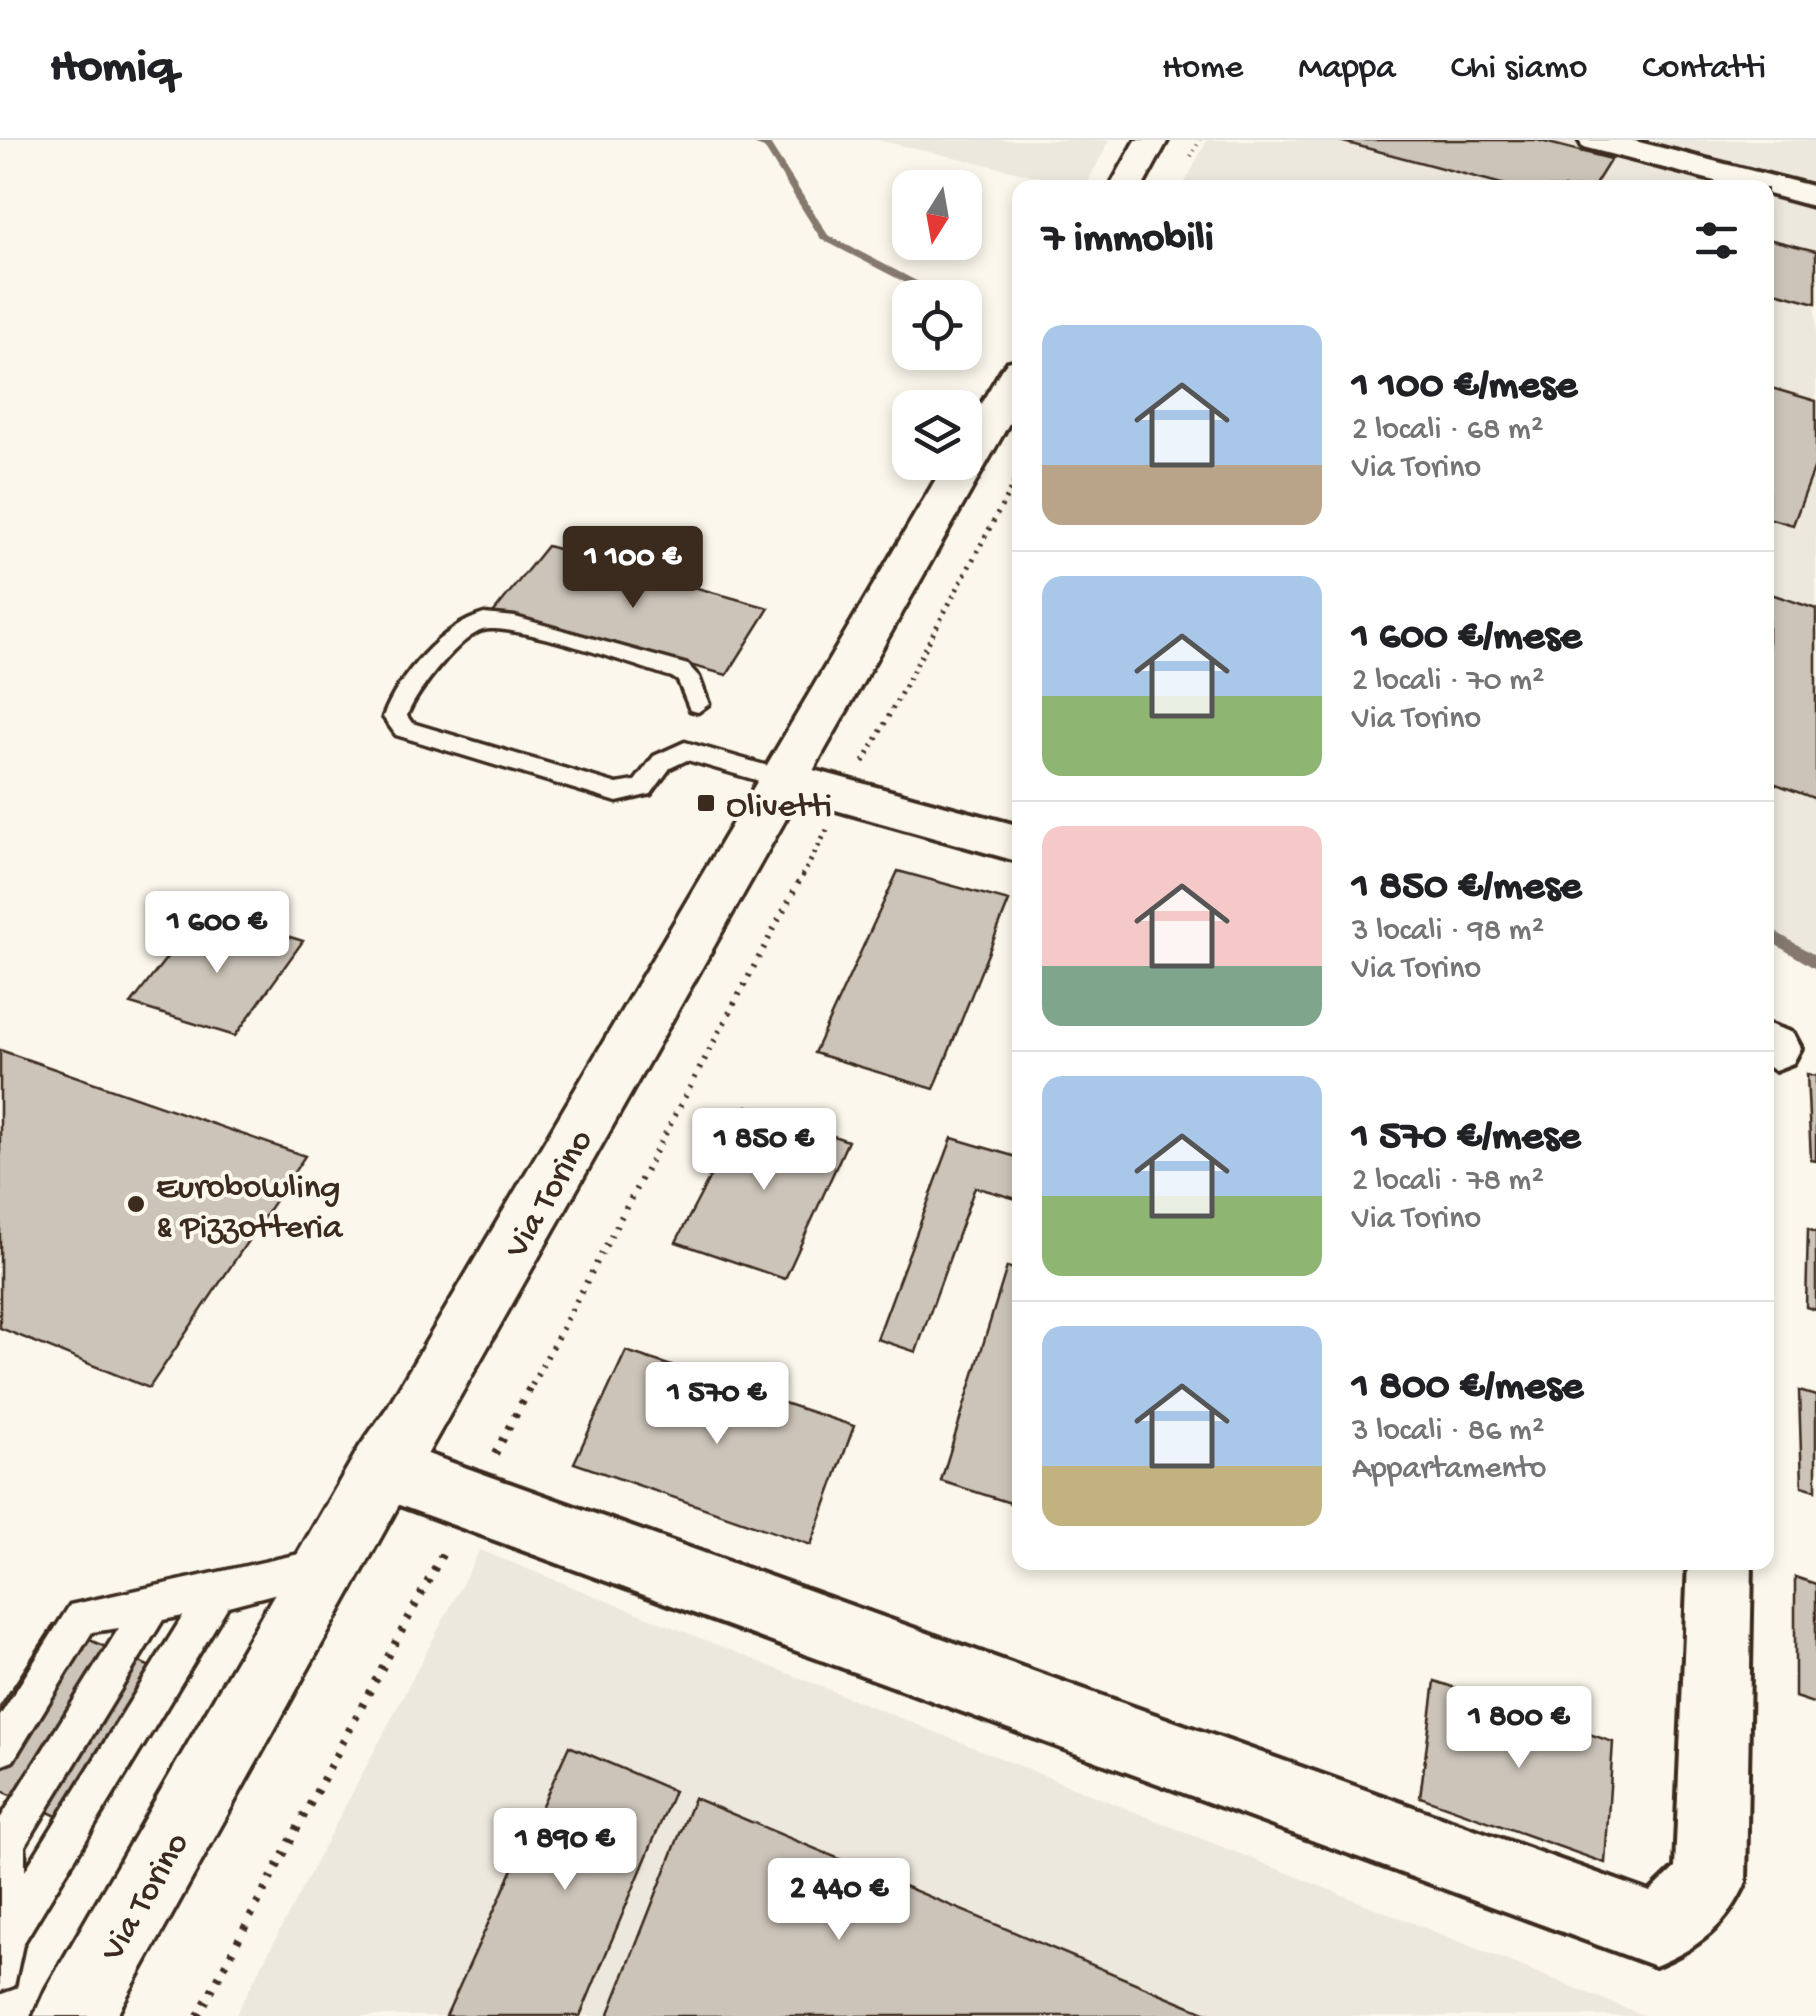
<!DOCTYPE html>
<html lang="it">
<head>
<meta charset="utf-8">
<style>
  :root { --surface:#fff; --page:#f6f6f6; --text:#202124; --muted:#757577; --line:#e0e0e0; --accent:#3b2a1e }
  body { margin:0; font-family:"Gochi Hand",sans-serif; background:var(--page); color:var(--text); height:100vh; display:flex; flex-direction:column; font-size:38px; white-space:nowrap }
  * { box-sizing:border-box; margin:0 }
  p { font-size:32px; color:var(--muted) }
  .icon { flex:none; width:55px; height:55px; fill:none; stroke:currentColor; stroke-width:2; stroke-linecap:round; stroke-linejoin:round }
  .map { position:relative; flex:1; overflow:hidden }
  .drawer { position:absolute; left:1012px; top:40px; width:762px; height:1390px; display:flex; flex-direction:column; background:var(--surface); border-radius:20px; box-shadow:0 5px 15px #0003 }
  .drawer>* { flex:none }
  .needle { width:65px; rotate:191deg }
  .tools { position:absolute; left:892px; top:30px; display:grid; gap:20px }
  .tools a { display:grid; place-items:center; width:90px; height:90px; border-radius:20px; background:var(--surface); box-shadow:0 5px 15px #0003; font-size:50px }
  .price { position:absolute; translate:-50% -85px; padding:0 22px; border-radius:10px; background:#fff; color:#222; font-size:32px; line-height:65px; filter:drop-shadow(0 2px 5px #0008) }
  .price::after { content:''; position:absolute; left:50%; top:60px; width:30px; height:22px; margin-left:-15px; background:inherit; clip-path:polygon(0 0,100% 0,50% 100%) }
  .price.on { background:var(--accent); color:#fff }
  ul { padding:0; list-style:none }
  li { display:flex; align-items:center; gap:30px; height:250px; padding:0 30px }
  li+li { border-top:2px solid var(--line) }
  li span { display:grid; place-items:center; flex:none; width:280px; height:200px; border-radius:20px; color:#555 }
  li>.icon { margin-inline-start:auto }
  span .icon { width:120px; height:120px; fill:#fffc; stroke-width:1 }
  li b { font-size:42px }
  h2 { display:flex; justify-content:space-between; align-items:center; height:120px; padding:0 30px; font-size:42px }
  header { display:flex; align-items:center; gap:60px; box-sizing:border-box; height:140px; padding:0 50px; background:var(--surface); border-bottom:2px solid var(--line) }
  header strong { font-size:48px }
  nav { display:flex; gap:55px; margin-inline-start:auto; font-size:35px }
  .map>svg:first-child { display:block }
  .built { fill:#ede8dd }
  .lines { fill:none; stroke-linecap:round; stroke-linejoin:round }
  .stream { fill:#85796d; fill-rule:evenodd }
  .building { fill:#ccc4b9; stroke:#3b2a1e; stroke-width:2.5 }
  .lane-casing { stroke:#3b2a1e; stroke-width:7 }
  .street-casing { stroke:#3b2a1e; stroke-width:8 }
  .secondary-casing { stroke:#3b2a1e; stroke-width:7 }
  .path-far3 { stroke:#3b2a1e; stroke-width:4; stroke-dasharray:1 5; stroke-linecap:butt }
  .path-far2 { stroke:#3b2a1e; stroke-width:5; stroke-dasharray:2.5 6; stroke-linecap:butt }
  .path-far1 { stroke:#3b2a1e; stroke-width:6; stroke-dasharray:2.5 8; stroke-linecap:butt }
  .path { stroke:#3b2a1e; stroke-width:8; stroke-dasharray:4 10; stroke-linecap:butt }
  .lane { fill:#fbf7ec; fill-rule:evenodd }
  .street { fill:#fbf7ec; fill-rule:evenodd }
  .secondary { fill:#fbf7ec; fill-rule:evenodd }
  .poi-dot { fill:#3b2a1e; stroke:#fbf7ec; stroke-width:4 }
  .labels { text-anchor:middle; stroke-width:8; stroke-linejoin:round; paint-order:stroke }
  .poi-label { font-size:35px; fill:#3b2a1e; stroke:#fbf7ec; text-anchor:start }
  .street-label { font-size:35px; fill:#3b2a1e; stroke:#fbf7ec }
</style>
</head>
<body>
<header>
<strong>Homiq</strong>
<nav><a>Home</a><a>Mappa</a><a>Chi siamo</a><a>Contatti</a></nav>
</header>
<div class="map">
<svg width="1816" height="1876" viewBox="0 0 1816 1876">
  <rect width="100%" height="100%" fill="#fbf7ec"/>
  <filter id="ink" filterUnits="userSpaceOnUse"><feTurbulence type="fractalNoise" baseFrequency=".01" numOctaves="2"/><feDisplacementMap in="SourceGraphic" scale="20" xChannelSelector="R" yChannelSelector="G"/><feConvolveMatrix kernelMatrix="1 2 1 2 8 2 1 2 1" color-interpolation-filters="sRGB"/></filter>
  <g filter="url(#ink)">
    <path class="built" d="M877,0H1110L1085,47Z
      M1207,0H1816V828L1768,796V48H1182Z
      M480,1410L1645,1876H235Z"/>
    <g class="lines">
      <path class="stream" d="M742,0H756L770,4L828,95L949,158H935L821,99L764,8Z
        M965,165L972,168V172H965Z
        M1768,787L1816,816V829L1768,800Z"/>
    </g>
    <path class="building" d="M1336,0H1537L1611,19L1593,48H1517Z
      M1768,99L1816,111V163L1768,150Z
      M1768,247L1816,261V324L1793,385L1768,378Z
      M547,406L769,468L727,535L493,473Z
      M1768,453L1816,469V659L1768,641Z
      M898,731L1009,761L934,949L814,913Z
      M198,777L273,799L277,793L303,801L235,896L131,864Z
      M0,910L305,1016L149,1248L0,1188Z
      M1807,934L1816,936V1021L1811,1020Z
      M747,966L848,1001L785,1139L676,1102Z
      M952,998L1020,1018V1060L975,1047L916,1212L877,1199Z
      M1808,1089L1816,1092V1170L1806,1167Z
      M1007,1127L1020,1131V1366L941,1341Z
      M626,1211L854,1286L811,1405L574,1323Z
      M1799,1251L1816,1256V1350L1802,1346Z
      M1795,1437L1816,1444V1564L1795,1557Z
      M54,1484L173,1537L76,1685L0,1650V1567Z
      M1435,1541L1613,1602L1605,1723L1420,1657Z
      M569,1606L674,1651L580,1876H446Z
      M694,1658L1214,1876H608Z"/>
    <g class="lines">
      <defs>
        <path id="lane" d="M484,474L515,477L688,525L699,537L709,564L698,572L690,570L678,541L672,537C636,526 513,482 483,490C459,497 415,553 407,576L412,583L617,644L635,641L654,616L685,602L792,633L796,639L784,648L687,620L670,628L651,654L617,662L396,595L383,577C399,536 441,486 484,474Z
          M322,1409L334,1414L339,1426L334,1438L228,1466L23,1804L14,1846L0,1851V1679L119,1488L92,1492L13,1621L0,1626V1576L70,1465ZM183,1476L25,1731V1706L163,1480Z"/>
        <path id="street" d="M1579,0H1631L1816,47V67L1768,54V48H1742L1583,7Z
          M784,622L1020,686V722L768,651L761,639L768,627Z
          M1768,884L1793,893L1801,908L1793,923L1775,930L1768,927Z
          M383,1298L1650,1752L1675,1728L1688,1422H1752L1746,1742C1727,1786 1698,1808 1655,1826L361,1351L352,1329L361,1307Z"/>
        <path id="secondary" d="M1136,0H1168L1142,48H1109Z
          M1020,219V264L406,1352L116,1876H34L46,1849L360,1306L387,1268L946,322H965V291L1001,230L1007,222Z"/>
      </defs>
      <use href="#lane" class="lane-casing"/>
      <use href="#street" class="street-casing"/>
      <use href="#secondary" class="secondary-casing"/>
      <path class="path-far3" d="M1191,16L1200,0"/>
      <path class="path-far2" d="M864,622L1020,332
        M802,737L827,690"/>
      <path class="path-far1" d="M532,1245L803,734"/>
      <path class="path" d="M495,1314L533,1242
        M198,1876L445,1409"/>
      <use href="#lane" class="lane"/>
      <use href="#street" class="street"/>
      <use href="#secondary" class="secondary"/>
    </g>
  </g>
  <g class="poi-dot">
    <rect x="696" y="653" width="20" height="20" rx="5"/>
    <circle cx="136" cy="1064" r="10"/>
  </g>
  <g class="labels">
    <g class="poi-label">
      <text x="726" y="675">Olivetti</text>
      <text x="156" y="1056">Eurobowling<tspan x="156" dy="40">&amp; Pizzotteria</tspan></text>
    </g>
    <g class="street-label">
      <text transform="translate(546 1052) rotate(-60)" y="12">Via Torino</text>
      <text transform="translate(142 1755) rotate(-60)" y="12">Via Torino</text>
    </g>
  </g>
</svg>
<div class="tools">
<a><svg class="needle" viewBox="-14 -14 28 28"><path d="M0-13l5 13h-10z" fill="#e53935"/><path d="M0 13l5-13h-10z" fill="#757577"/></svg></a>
<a><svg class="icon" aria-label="locate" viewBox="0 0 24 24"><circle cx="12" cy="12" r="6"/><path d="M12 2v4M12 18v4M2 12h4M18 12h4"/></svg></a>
<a><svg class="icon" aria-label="layers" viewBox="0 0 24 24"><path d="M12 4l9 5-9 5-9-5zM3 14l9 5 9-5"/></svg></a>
</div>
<b class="price on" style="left:633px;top:471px">1 100 €</b>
<b class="price" style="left:217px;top:836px">1 600 €</b>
<b class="price" style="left:764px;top:1053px">1 850 €</b>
<b class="price" style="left:717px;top:1307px">1 570 €</b>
<b class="price" style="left:1519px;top:1631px">1 800 €</b>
<b class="price" style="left:565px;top:1753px">1 890 €</b>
<b class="price" style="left:839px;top:1803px">2 440 €</b>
<section class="drawer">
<h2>7 immobili<svg class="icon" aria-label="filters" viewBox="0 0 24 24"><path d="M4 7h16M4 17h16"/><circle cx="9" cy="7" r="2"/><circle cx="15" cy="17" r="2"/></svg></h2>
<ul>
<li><span style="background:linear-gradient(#a9c7e8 70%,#b9a48a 0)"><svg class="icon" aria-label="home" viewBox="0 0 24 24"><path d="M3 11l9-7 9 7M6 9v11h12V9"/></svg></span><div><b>1 100 €/mese</b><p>2 locali · 68 m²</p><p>Via Torino</p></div></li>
<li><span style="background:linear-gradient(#a9c7e8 60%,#8fb573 0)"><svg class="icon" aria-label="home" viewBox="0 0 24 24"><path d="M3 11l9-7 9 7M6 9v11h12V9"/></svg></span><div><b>1 600 €/mese</b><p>2 locali · 70 m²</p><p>Via Torino</p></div></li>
<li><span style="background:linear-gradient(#f6c9c9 70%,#7fa58c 0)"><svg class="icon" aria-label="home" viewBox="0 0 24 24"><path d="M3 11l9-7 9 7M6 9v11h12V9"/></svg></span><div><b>1 850 €/mese</b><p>3 locali · 98 m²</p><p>Via Torino</p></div></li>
<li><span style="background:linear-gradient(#a9c7e8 60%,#8fb573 0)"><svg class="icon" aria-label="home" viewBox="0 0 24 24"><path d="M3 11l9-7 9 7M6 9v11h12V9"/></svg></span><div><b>1 570 €/mese</b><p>2 locali · 78 m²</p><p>Via Torino</p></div></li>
<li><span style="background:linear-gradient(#a9c7e8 70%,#c2b280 0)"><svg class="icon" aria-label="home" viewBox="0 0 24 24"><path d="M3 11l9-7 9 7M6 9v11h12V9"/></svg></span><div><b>1 800 €/mese</b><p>3 locali · 86 m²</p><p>Appartamento</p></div></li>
</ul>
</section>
</div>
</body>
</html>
